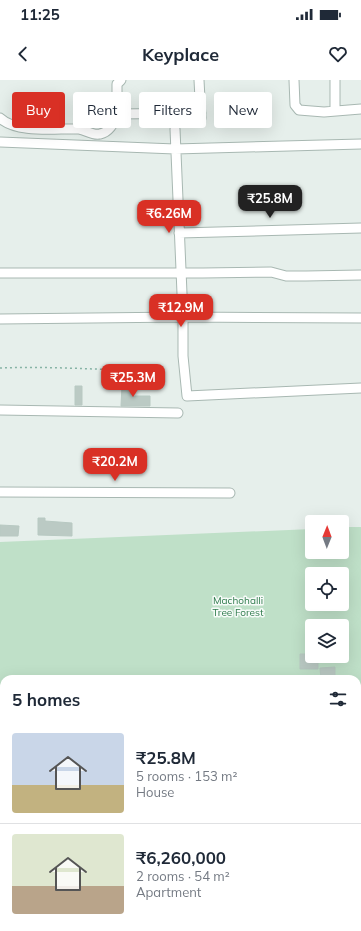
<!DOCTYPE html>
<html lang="en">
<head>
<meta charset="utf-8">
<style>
  :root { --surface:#fff; --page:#f6f6f7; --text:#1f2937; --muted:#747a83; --line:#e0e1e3; --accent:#d93025 }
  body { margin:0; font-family:Mulish,sans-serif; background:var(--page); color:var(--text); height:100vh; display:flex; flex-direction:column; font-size:15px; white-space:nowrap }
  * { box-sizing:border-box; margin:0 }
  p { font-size:13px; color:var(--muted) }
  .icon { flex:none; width:22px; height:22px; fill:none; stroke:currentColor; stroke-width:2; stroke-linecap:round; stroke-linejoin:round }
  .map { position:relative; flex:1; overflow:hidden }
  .drawer { position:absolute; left:0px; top:595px; width:361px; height:256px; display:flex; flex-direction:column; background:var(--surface); border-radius:12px 12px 0 0; box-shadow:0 4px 16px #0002 }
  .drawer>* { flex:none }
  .banner { position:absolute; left:12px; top:12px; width:337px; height:36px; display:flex; gap:8px }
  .needle { width:26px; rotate:1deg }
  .fabs { position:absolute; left:305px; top:435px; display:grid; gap:8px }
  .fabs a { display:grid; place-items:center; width:44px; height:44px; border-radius:4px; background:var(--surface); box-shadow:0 4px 16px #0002; font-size:20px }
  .price { position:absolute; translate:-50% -34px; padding:0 9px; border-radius:8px; background:var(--accent); color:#fff; font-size:13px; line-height:26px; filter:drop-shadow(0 1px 2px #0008) }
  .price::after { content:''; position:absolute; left:50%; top:24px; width:12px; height:9px; margin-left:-6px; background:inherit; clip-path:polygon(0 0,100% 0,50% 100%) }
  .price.current { background:#222; color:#fff }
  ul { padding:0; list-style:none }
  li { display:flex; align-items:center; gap:12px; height:100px; padding:0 12px }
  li+li { border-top:1px solid var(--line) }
  li span { display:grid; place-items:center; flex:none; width:112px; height:80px; border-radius:4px; color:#555 }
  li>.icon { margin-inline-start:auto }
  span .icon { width:48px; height:48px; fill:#fffc; stroke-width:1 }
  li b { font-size:17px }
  h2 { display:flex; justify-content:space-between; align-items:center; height:48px; padding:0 12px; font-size:17px }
  .pill { padding:0 14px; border-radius:4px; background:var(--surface); box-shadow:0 4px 16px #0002; font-size:14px; line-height:36px }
  .pill.current { background:var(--accent); color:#fff }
  .status { display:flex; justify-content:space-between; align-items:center; height:28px; padding:0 20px; background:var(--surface); direction:ltr }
  .status svg { height:11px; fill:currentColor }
  header { display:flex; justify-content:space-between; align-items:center; height:52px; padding:0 12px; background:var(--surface); font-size:18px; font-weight:700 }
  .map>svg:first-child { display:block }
  .built { fill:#d4dfda }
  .green { fill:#bfe0c8; fill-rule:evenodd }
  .building { fill:#bbcac4; stroke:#b8c9c2 }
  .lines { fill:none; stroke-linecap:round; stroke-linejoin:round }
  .minor-casing { stroke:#a8b8b2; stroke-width:11 }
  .primary-casing { stroke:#c2cac8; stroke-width:14 }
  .path { stroke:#86b3a5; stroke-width:1.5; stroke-dasharray:2 3; stroke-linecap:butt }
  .minor { stroke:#fff; stroke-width:9 }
  .primary { stroke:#6aa596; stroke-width:12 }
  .labels { text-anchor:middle; stroke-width:3; stroke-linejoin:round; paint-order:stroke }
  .park-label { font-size:10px; fill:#2d7a4b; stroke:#f7fbf9 }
</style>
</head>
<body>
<div class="status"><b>11:25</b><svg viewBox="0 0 49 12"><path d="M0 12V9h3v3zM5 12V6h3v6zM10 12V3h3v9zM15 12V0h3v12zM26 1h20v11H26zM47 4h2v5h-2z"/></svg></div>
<header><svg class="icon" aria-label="back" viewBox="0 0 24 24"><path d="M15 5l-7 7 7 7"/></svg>Keyplace<svg class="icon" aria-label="heart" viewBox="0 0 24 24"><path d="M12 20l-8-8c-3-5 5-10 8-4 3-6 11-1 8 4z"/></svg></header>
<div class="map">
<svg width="361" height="851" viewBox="0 0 361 851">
  <rect width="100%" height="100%" fill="#e6efeb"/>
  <path class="built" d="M361,836V851H271L292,847H357V837Z"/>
  <path class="green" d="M342,447H361V794H357V599H4V847H6L0,848V462L312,449V472H342ZM312,494H342V524H312ZM312,546H342V576H312Z"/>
  <path class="building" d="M75,306H82V325H75Z
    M122,306H133V316H150V326H121Z
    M38,438H45V441L72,443V456L38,455Z
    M0,445L19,446L18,456H0Z
    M300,574H312V576H318V589H300Z
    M335,587V599H321L320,588Z"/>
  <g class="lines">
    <defs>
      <path id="minor" d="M121,0L117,4V31L118,34L201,33
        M199,0L201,38
        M294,0L295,25L299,30L324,32L361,29
        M335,0V31
        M0,38C17,54 57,48 79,49C86,50 93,56 100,54C110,52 114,42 118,34
        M175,49L183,237V276L187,316L361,308
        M0,62L175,69L361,64
        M179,153L361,148
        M0,193H203L271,192L286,196H306L361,195
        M0,239L183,237L361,238
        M0,330L178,333
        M0,412L230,413
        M262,847L263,851"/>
      <path id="primary" d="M357,816L361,815
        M357,825H361
        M153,851L176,847
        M206,851L229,847"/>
    </defs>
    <use href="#minor" class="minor-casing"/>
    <use href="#primary" class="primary-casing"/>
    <path class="path" d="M0,288C51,286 103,290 155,291"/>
    <use href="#minor" class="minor"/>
    <use href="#primary" class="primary"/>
  </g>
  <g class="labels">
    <g class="park-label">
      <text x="238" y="524">Machohalli<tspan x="238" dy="12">Tree Forest</tspan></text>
    </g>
  </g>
</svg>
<div class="fabs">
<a><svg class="needle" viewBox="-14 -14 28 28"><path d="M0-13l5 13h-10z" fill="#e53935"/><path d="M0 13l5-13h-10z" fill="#747a83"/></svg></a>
<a><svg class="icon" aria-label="locate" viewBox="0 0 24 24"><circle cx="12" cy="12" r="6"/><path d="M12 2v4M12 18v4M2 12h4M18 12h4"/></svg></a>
<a><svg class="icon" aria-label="layers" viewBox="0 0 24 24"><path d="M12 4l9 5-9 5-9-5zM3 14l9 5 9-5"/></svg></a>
</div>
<b class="price current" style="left:270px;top:139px">₹25.8M</b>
<b class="price" style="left:169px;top:154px">₹6.26M</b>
<b class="price" style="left:181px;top:248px">₹12.9M</b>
<b class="price" style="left:133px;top:318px">₹25.3M</b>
<b class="price" style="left:115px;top:402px">₹20.2M</b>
<div class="banner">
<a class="pill current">Buy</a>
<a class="pill">Rent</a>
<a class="pill">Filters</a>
<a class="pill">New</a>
</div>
<section class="drawer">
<h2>5 homes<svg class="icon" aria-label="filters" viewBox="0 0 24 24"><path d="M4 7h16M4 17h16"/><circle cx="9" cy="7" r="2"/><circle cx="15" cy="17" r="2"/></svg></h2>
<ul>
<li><span style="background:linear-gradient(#c9d6e8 65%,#c2b280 0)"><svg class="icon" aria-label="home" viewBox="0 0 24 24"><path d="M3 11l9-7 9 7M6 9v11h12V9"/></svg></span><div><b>₹25.8M</b><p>5 rooms · 153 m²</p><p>House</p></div></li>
<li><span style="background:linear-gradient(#dfe7d0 65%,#b9a48a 0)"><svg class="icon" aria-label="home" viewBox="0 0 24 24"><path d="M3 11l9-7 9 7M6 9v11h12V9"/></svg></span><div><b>₹6,260,000</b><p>2 rooms · 54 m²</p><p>Apartment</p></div></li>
</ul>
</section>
</div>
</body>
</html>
